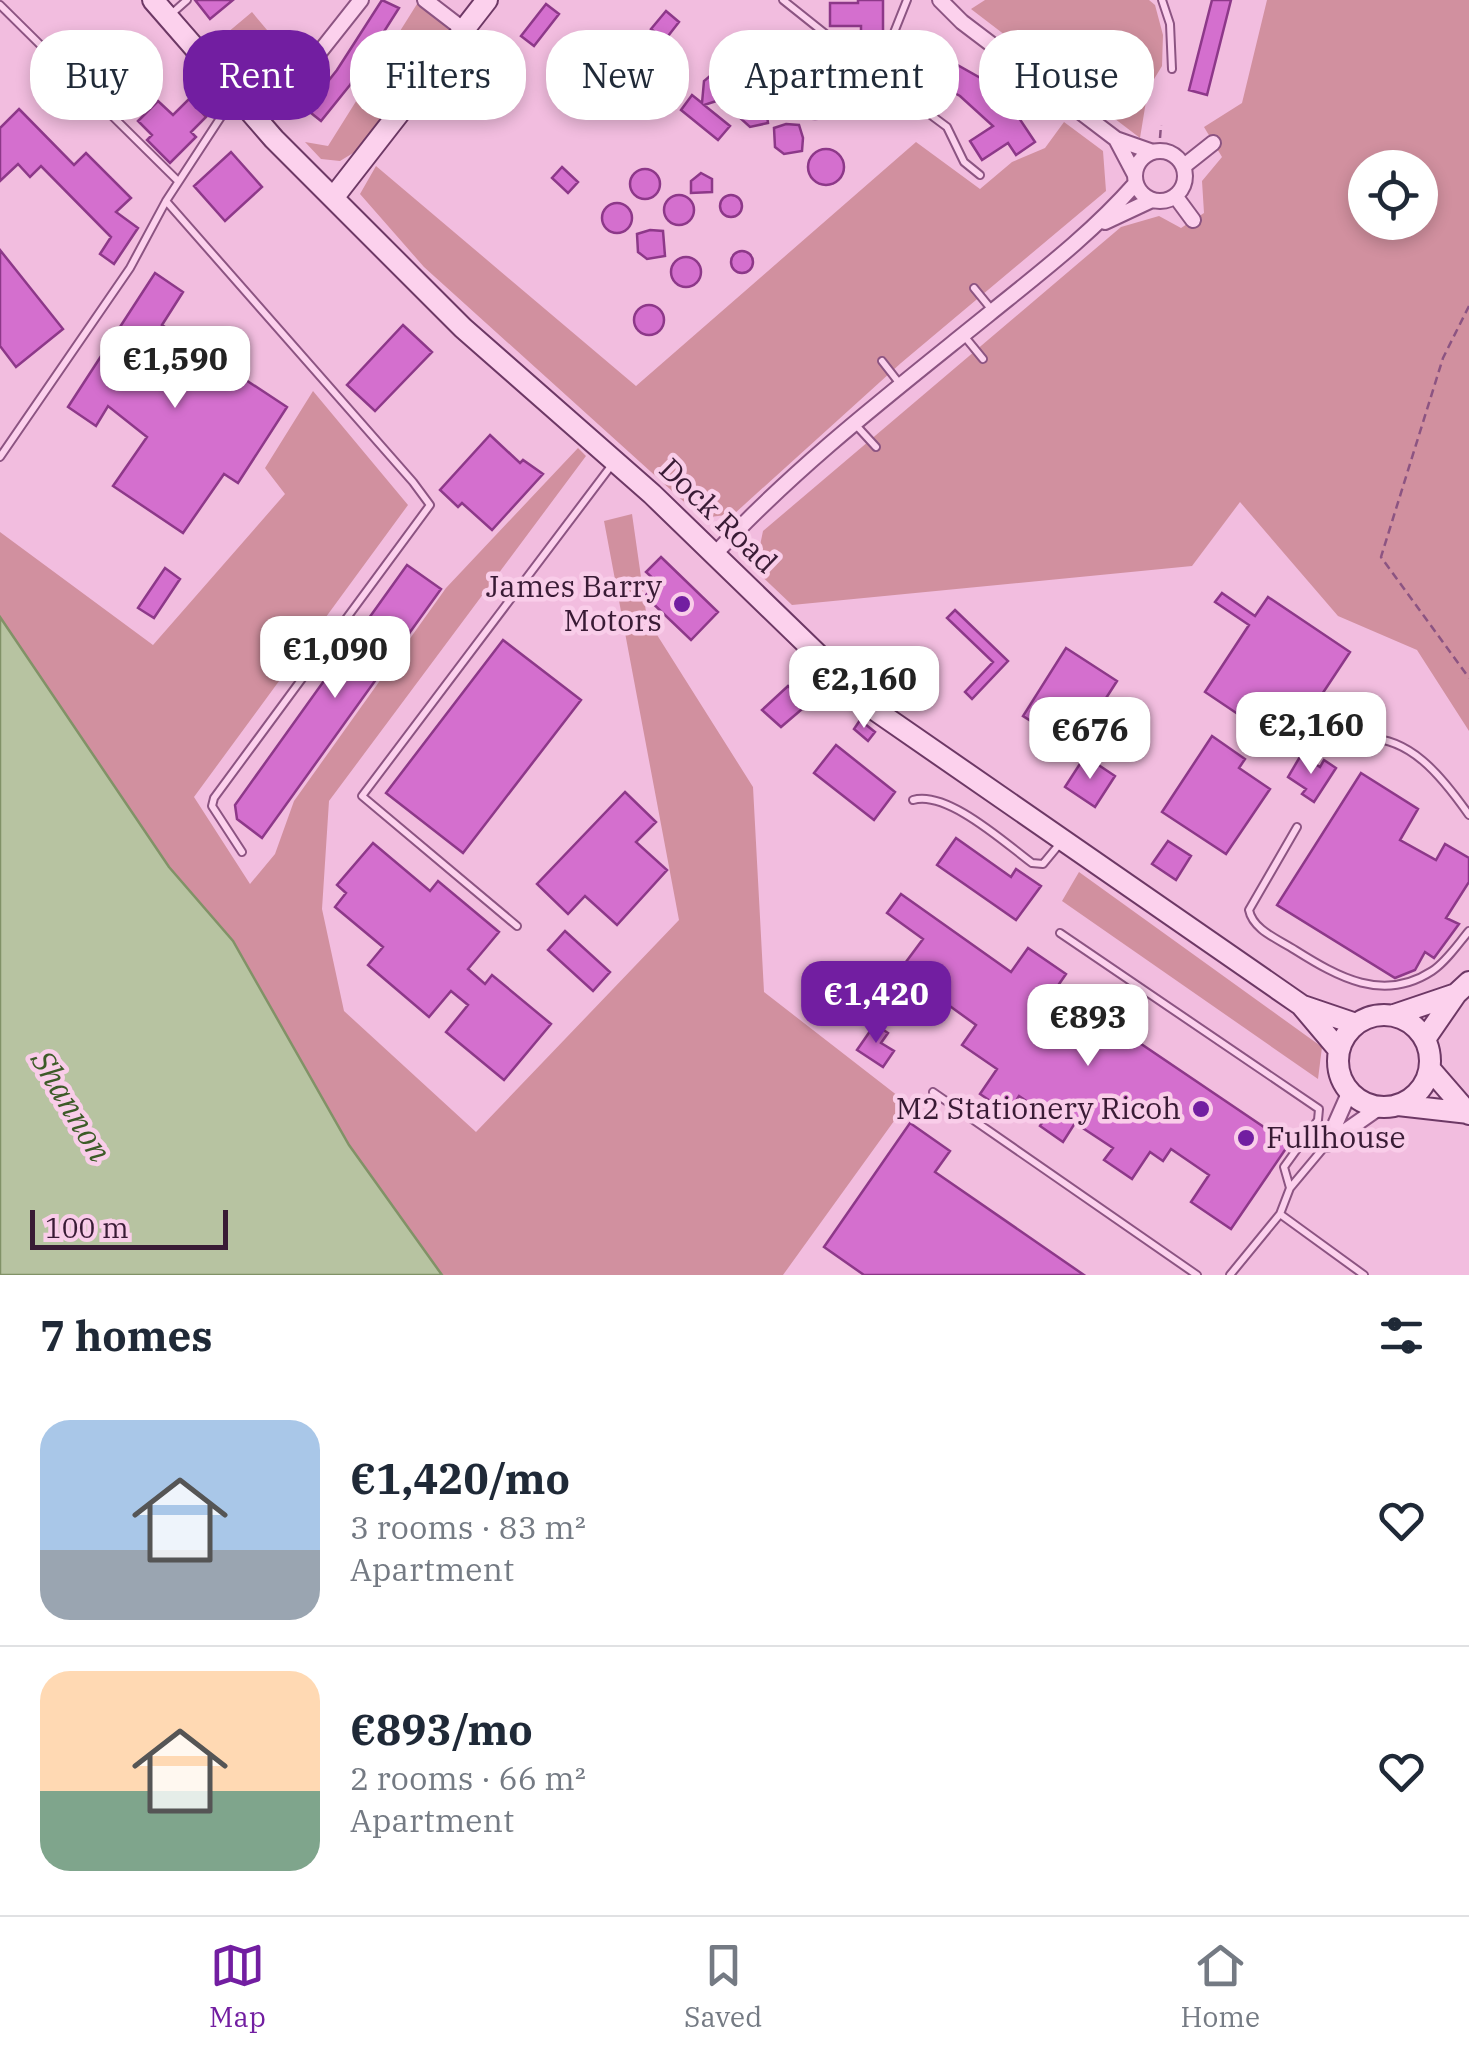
<!DOCTYPE html>
<html lang="en">
<head>
<meta charset="utf-8">
<style>
  :root { --surface:#fff; --page:#f6f6f7; --text:#1f2937; --muted:#747a83; --line:#e0e1e3; --accent:#721ea1 }
  body { margin:0; font-family:"IBM Plex Serif",serif; background:var(--page); color:var(--text); height:100vh; display:flex; flex-direction:column; font-size:38px; white-space:nowrap }
  * { box-sizing:border-box; margin:0 }
  p { font-size:32px; color:var(--muted) }
  .icon { flex:none; width:55px; height:55px; fill:none; stroke:currentColor; stroke-width:2; stroke-linecap:round; stroke-linejoin:round }
  .map { position:relative; height:1275px; overflow:hidden }
  .panel { display:flex; flex-direction:column; background:var(--surface); flex:1 }
  .panel>* { flex:none }
  .top-card { position:absolute; left:30px; top:30px; width:1410px; height:90px; display:flex; gap:20px }
  .controls { position:absolute; left:1348px; top:150px; display:grid; gap:20px }
  .controls a { display:grid; place-items:center; width:90px; height:90px; border-radius:50%; background:var(--surface); box-shadow:0 5px 15px #0003; font-size:50px }
  .scale { position:absolute; left:30px; bottom:25px; width:198px; box-sizing:border-box; padding-left:10px; border:5px solid #391b35; border-top:0; font-size:28px; line-height:35px; white-space:nowrap; color:#391b35; -webkit-text-stroke:8px #f9cde9; paint-order:stroke }
  .price { position:absolute; translate:-50% -85px; padding:0 22px; border-radius:20px; background:#fff; color:#222; font-size:32px; line-height:65px; filter:drop-shadow(0 2px 5px #0008) }
  .price::after { content:''; position:absolute; left:50%; top:60px; width:30px; height:22px; margin-left:-15px; background:inherit; clip-path:polygon(0 0,100% 0,50% 100%) }
  .price.on { background:var(--accent); color:#fff }
  ul { padding:0; list-style:none }
  li { display:flex; align-items:center; gap:30px; height:250px; padding:0 40px }
  li+li { border-top:2px solid var(--line) }
  li span { display:grid; place-items:center; flex:none; width:280px; height:200px; border-radius:30px; color:#555 }
  li>.icon { margin-inline-start:auto }
  span .icon { width:120px; height:120px; fill:#fffc; stroke-width:1 }
  li b { font-size:42px }
  h2 { display:flex; justify-content:space-between; align-items:center; height:120px; padding:0 40px; font-size:42px }
  .pill { padding:0 35px; border-radius:40px; background:var(--surface); box-shadow:0 5px 15px #0003; font-size:35px; line-height:90px }
  .pill.on { background:var(--accent); color:#fff }
  .menu { display:flex; justify-content:space-around; align-items:center; height:140px; border-top:2px solid var(--line); background:var(--surface); font-size:28px; color:var(--muted) }
  .menu a { display:grid; justify-items:center; gap:5px }
  .menu .on { color:var(--accent) }
  .map>svg:first-child { display:block }
  .green { fill:#d1909f; fill-rule:evenodd }
  .water { fill:#b7c3a1; stroke:#819267; stroke-width:2.5 }
  .building { fill:#d46fce; stroke:#8d3889; stroke-width:2.5 }
  .lines { fill:none; stroke-linecap:round; stroke-linejoin:round }
  .lane-casing { stroke:#8c5482; stroke-width:10 }
  .street-casing { stroke:#8c5482; stroke-width:18 }
  .secondary-casing { stroke:#6d3865; stroke-width:24 }
  .path { stroke:#8c5482; stroke-width:2.5; stroke-dasharray:8 5; stroke-linecap:butt }
  .lane { stroke:#fcd1ed; stroke-width:6 }
  .street { stroke:#fcd1ed; stroke-width:14 }
  .secondary { stroke:#fcd1ed; stroke-width:20 }
  .poi-dot { fill:#721ea1; stroke:#f9cde9; stroke-width:4 }
  .labels { text-anchor:middle; stroke-width:9; stroke-linejoin:round; paint-order:stroke }
  .street-label { font-size:30px; fill:#391b35; stroke:#f9cde9 }
  .poi-label { font-size:30px; fill:#391b35; stroke:#f9cde9; text-anchor:end }
  .water-label { font-size:32px; font-style:italic; fill:#3d5b28; stroke:#f9cde9 }
</style>
</head>
<body>
<div class="map">
<svg width="1469" height="1275" viewBox="0 0 1469 1275">
  <rect width="100%" height="100%" fill="#f2bddf"/>
  <path class="green" d="M985,0H1149L1155,5L1163,35L1162,66L1148,89L1140,138L971,9Z
    M1267,0H1469V731L1417,650L1338,616L1240,502L1192,566L792,605L755,570L763,531L1121,227L1159,216L1181,228L1204,213L1202,181L1222,157L1204,127L1242,103ZM1365,168H1420V222H1365Z
    M417,4L451,29L358,150L340,161L321,159L305,142L328,146Z
    M252,12L288,55L263,76L227,33Z
    M1064,122L1103,151L1106,191L901,363L734,514L702,518L424,267L360,194L376,166L636,386L916,142L980,189L1012,162L1045,148Z
    M313,391L408,505L194,797L250,884L275,854L294,801L446,588L578,448L586,456L329,801L322,909L344,1011L476,1132L679,920L604,521L632,514L647,619L753,787L764,992L907,1103L783,1275H442L349,1145L233,941L169,867L0,617V532L153,645L285,494L265,468Z
    M1079,872L1322,1047L1318,1079L1062,901Z"/>
  <path class="water" d="M0,617L169,867L233,941L349,1145L442,1275H0Z"/>
  <path class="building" d="M195,0H233L210,19Z
    M382,0L399,8L350,85L321,121L306,109L337,70Z
    M858,0H883V40H861V26H830V3H858Z
    M1212,0H1231L1207,95L1189,90Z
    M546,4L559,14L534,46L521,36Z
    M666,11L679,22L665,40L651,29Z
    M732 50a15 15 0 1 1 30 0a15 15 0 1 1-30 0Z
    M583,45L621,77L609,92L571,61Z
    M912,48L936,53L984,80L1015,112L1035,142L1016,155L1008,143L982,160L970,141L993,126L960,96L932,81L930,85L919,80L923,73L908,70Z
    M765 77a15 15 0 1 1 30 0a15 15 0 1 1-30 0Z
    M717,70L730,71L734,83L732,96L704,105L730,126L718,140L681,110L692,95L702,103L704,81Z
    M800 104a15 15 0 1 1 30 0a15 15 0 1 1-30 0Z
    M752,97L765,98L768,123L750,127L739,117L740,101Z
    M189,99L206,117L191,132L196,137L170,163L147,140L152,135L138,121L158,101L173,115Z
    M19,109L74,165L86,153L131,198L116,212L138,228L114,264L100,254L111,237L41,166L30,177L18,164L0,181V128Z
    M786,124L799,125L803,138L802,151L784,154L775,147L774,128Z
    M808 167a18 18 0 1 1 36 0a18 18 0 1 1-36 0Z
    M231,152L262,187L225,221L194,186Z
    M562,167L578,182L568,193L552,178Z
    M630 184a15 15 0 1 1 30 0a15 15 0 1 1-30 0Z
    M701,173L712,179V192L691,193V181Z
    M664 210a15 15 0 1 1 30 0a15 15 0 1 1-30 0Z
    M720 206a11 11 0 1 1 22 0a11 11 0 1 1-22 0Z
    M602 218a15 15 0 1 1 30 0a15 15 0 1 1-30 0Z
    M650,230L663,231L665,256L647,259L638,252L637,234Z
    M0,250L63,329L16,367L0,346Z
    M731 262a11 11 0 1 1 22 0a11 11 0 1 1-22 0Z
    M671 272a15 15 0 1 1 30 0a15 15 0 1 1-30 0Z
    M155,273L183,292L162,325L287,407L238,483L224,474L183,533L113,486L147,437L108,406L96,426L68,407Z
    M634 320a15 15 0 1 1 30 0a15 15 0 1 1-30 0Z
    M403,325L432,352L375,411L347,385Z
    M490,435L520,463L523,460L543,474L492,530L462,503L458,507L440,490Z
    M661,557L718,612L691,640L645,596L658,583L646,572Z
    M407,565L441,589L262,838L237,819L235,805Z
    M165,568L180,579L154,618L138,608Z
    M1222,593L1255,616L1268,597L1350,652L1287,747L1205,692L1249,625L1215,602Z
    M955,610L1008,661L972,699L965,692L993,662L947,618Z
    M503,640L581,700L463,853L386,793Z
    M1066,648L1117,681L1092,720L1076,710L1058,738L1023,716Z
    M788,686L808,704L781,727L762,710Z
    M860,720L875,732L868,741L854,729Z
    M1212,736L1245,759L1239,768L1270,789L1226,854L1162,812Z
    M836,745L895,792L874,820L814,773Z
    M1301,755L1320,767L1324,760L1336,768L1314,802L1302,794L1306,789L1288,777Z
    M1085,756L1115,776L1095,807L1065,787Z
    M1361,773L1418,809L1400,840L1436,860L1445,844L1469,858V882L1446,918L1459,924L1434,958L1425,952L1415,970L1395,978L1277,905Z
    M625,792L656,822L636,842L667,870L617,925L585,896L568,914L537,884Z
    M956,838L1011,877L1016,869L1041,886L1016,920L937,865Z
    M1168,841L1191,856L1176,880L1152,864Z
    M373,843L430,891L438,881L499,932L468,969L485,984L492,975L551,1024L504,1080L446,1032L468,1005L451,991L429,1017L368,965L383,947L335,907L346,893L337,885Z
    M901,894L1011,972L1028,948L1066,974L1057,987L1289,1144L1231,1229L1191,1202L1209,1175L1171,1149L1163,1161L1150,1152L1132,1179L1104,1160L1113,1148L1075,1123L1063,1142L1040,1126L1047,1115L1019,1096L1008,1113L980,1094L997,1069L962,1045L976,1025L900,970L923,939L887,913Z
    M565,931L610,972L593,991L548,950Z
    M875,1024L888,1033L881,1043L894,1051L883,1067L857,1050Z
    M910,1123L950,1151L935,1172L1084,1275H864L824,1247Z"/>
  <g class="lines">
    <defs>
      <path id="lane" d="M783,0L877,75L907,0
        M1162,0L1170,24L1172,69
        M0,5L178,181
        M169,16L187,0
        M877,75L947,127L964,162L980,175
        M166,201L413,482L430,505L214,798L212,806L242,852
        M974,288L992,310
        M965,337L983,359
        M882,361L900,384
        M854,423L876,447
        M0,457L130,268L166,201L234,97
        M1358,739C1408,732 1443,778 1469,815
        M913,800C947,790 1005,843 1032,863L1043,864L1062,841
        M1297,827L1249,910C1253,930 1278,939 1295,950C1338,977 1383,1003 1432,971C1446,962 1458,944 1469,931
        M517,926L362,796L611,466
        M1060,933L1319,1109L1318,1120L1284,1167L1290,1188
        M933,1092L1197,1275
        M1280,1214L1364,1275
        M1230,1275L1280,1214L1290,1188L1326,1145"/>
      <path id="street" d="M425,0L464,30
        M940,0L962,22L1116,139L1153,152
        M281,101L361,0
        M1116,139L1135,175
        M1135 176a25 25 0 1 1 50 0a25 25 0 1 1-50 0Z
        M1184,166L1213,143
        M1176,197L1193,220
        M1105,222L1152,200
        M715,554C797,465 895,390 989,314C1041,272 1092,233 1136,183
        M1327,1143L1350,1091
        M1327,1144L1380,1107"/>
      <path id="secondary" d="M153,0L274,139L463,328L652,494L875,710L1301,1005L1339,1050
        M333,198L487,0
        M1303,1006L1356,1024
        M1338 1061a46 46 0 1 1 92 0a46 46 0 1 1-92 0Z
        M1394,1015L1456,994
        M1425,1039L1456,994L1469,982
        M1430,1069L1469,1114
        M1398,1105L1469,1113"/>
    </defs>
    <use href="#lane" class="lane-casing"/>
    <use href="#street" class="street-casing"/>
    <use href="#secondary" class="secondary-casing"/>
    <path class="path" d="M1160,138L1161,125
      M1469,306L1443,358L1381,557L1469,678"/>
    <use href="#lane" class="lane"/>
    <use href="#street" class="street"/>
    <use href="#secondary" class="secondary"/>
  </g>
  <g class="poi-dot">
    <circle cx="682" cy="604" r="10"/>
    <circle cx="1201" cy="1109" r="10"/>
    <circle cx="1246" cy="1138" r="10"/>
  </g>
  <g class="labels">
    <g class="street-label">
      <text transform="translate(718 516) rotate(44)" y="10">Dock Road</text>
    </g>
    <g class="poi-label">
      <text x="662" y="597">James Barry<tspan x="662" dy="34">Motors</tspan></text>
      <text x="1181" y="1119">M2 Stationery Ricoh</text>
      <text x="1266" y="1148" text-anchor="start">Fullhouse</text>
    </g>
    <g class="water-label">
      <text transform="translate(71 1106) rotate(59)" y="11">Shannon</text>
    </g>
  </g>
</svg>
<div class="controls">
<a><svg class="icon" aria-label="locate" viewBox="0 0 24 24"><circle cx="12" cy="12" r="6"/><path d="M12 2v4M12 18v4M2 12h4M18 12h4"/></svg></a>
</div>
<div class="scale">100 m</div>
<b class="price" style="left:175px;top:411px">€1,590</b>
<b class="price" style="left:335px;top:701px">€1,090</b>
<b class="price" style="left:864px;top:731px">€2,160</b>
<b class="price" style="left:1311px;top:777px">€2,160</b>
<b class="price" style="left:1090px;top:782px">€676</b>
<b class="price on" style="left:876px;top:1046px">€1,420</b>
<b class="price" style="left:1088px;top:1069px">€893</b>
<div class="top-card">
<a class="pill">Buy</a>
<a class="pill on">Rent</a>
<a class="pill">Filters</a>
<a class="pill">New</a>
<a class="pill">Apartment</a>
<a class="pill">House</a>
</div>
</div>
<section class="panel">
<h2>7 homes<svg class="icon" aria-label="filters" viewBox="0 0 24 24"><path d="M4 7h16M4 17h16"/><circle cx="9" cy="7" r="2"/><circle cx="15" cy="17" r="2"/></svg></h2>
<ul>
<li><span style="background:linear-gradient(#a9c7e8 65%,#9aa5b1 0)"><svg class="icon" aria-label="home" viewBox="0 0 24 24"><path d="M3 11l9-7 9 7M6 9v11h12V9"/></svg></span><div><b>€1,420/mo</b><p>3 rooms · 83 m²</p><p>Apartment</p></div><svg class="icon" aria-label="heart" viewBox="0 0 24 24"><path d="M12 20l-8-8c-3-5 5-10 8-4 3-6 11-1 8 4z"/></svg></li>
<li><span style="background:linear-gradient(#ffd9b3 60%,#7fa58c 0)"><svg class="icon" aria-label="home" viewBox="0 0 24 24"><path d="M3 11l9-7 9 7M6 9v11h12V9"/></svg></span><div><b>€893/mo</b><p>2 rooms · 66 m²</p><p>Apartment</p></div><svg class="icon" aria-label="heart" viewBox="0 0 24 24"><path d="M12 20l-8-8c-3-5 5-10 8-4 3-6 11-1 8 4z"/></svg></li>
</ul>
</section>
<nav class="menu">
<a class="on"><svg class="icon" aria-label="map" viewBox="0 0 24 24"><path d="M3 6l6-2 6 2 6-2v14l-6 2-6-2-6 2zM9 4v14M15 6v14"/></svg>Map</a>
<a><svg class="icon" aria-label="saved" viewBox="0 0 24 24"><path d="M7 4h10v16l-5-4-5 4z"/></svg>Saved</a>
<a><svg class="icon" aria-label="home" viewBox="0 0 24 24"><path d="M3 11l9-7 9 7M6 9v11h12V9"/></svg>Home</a>
</nav>
</body>
</html>
